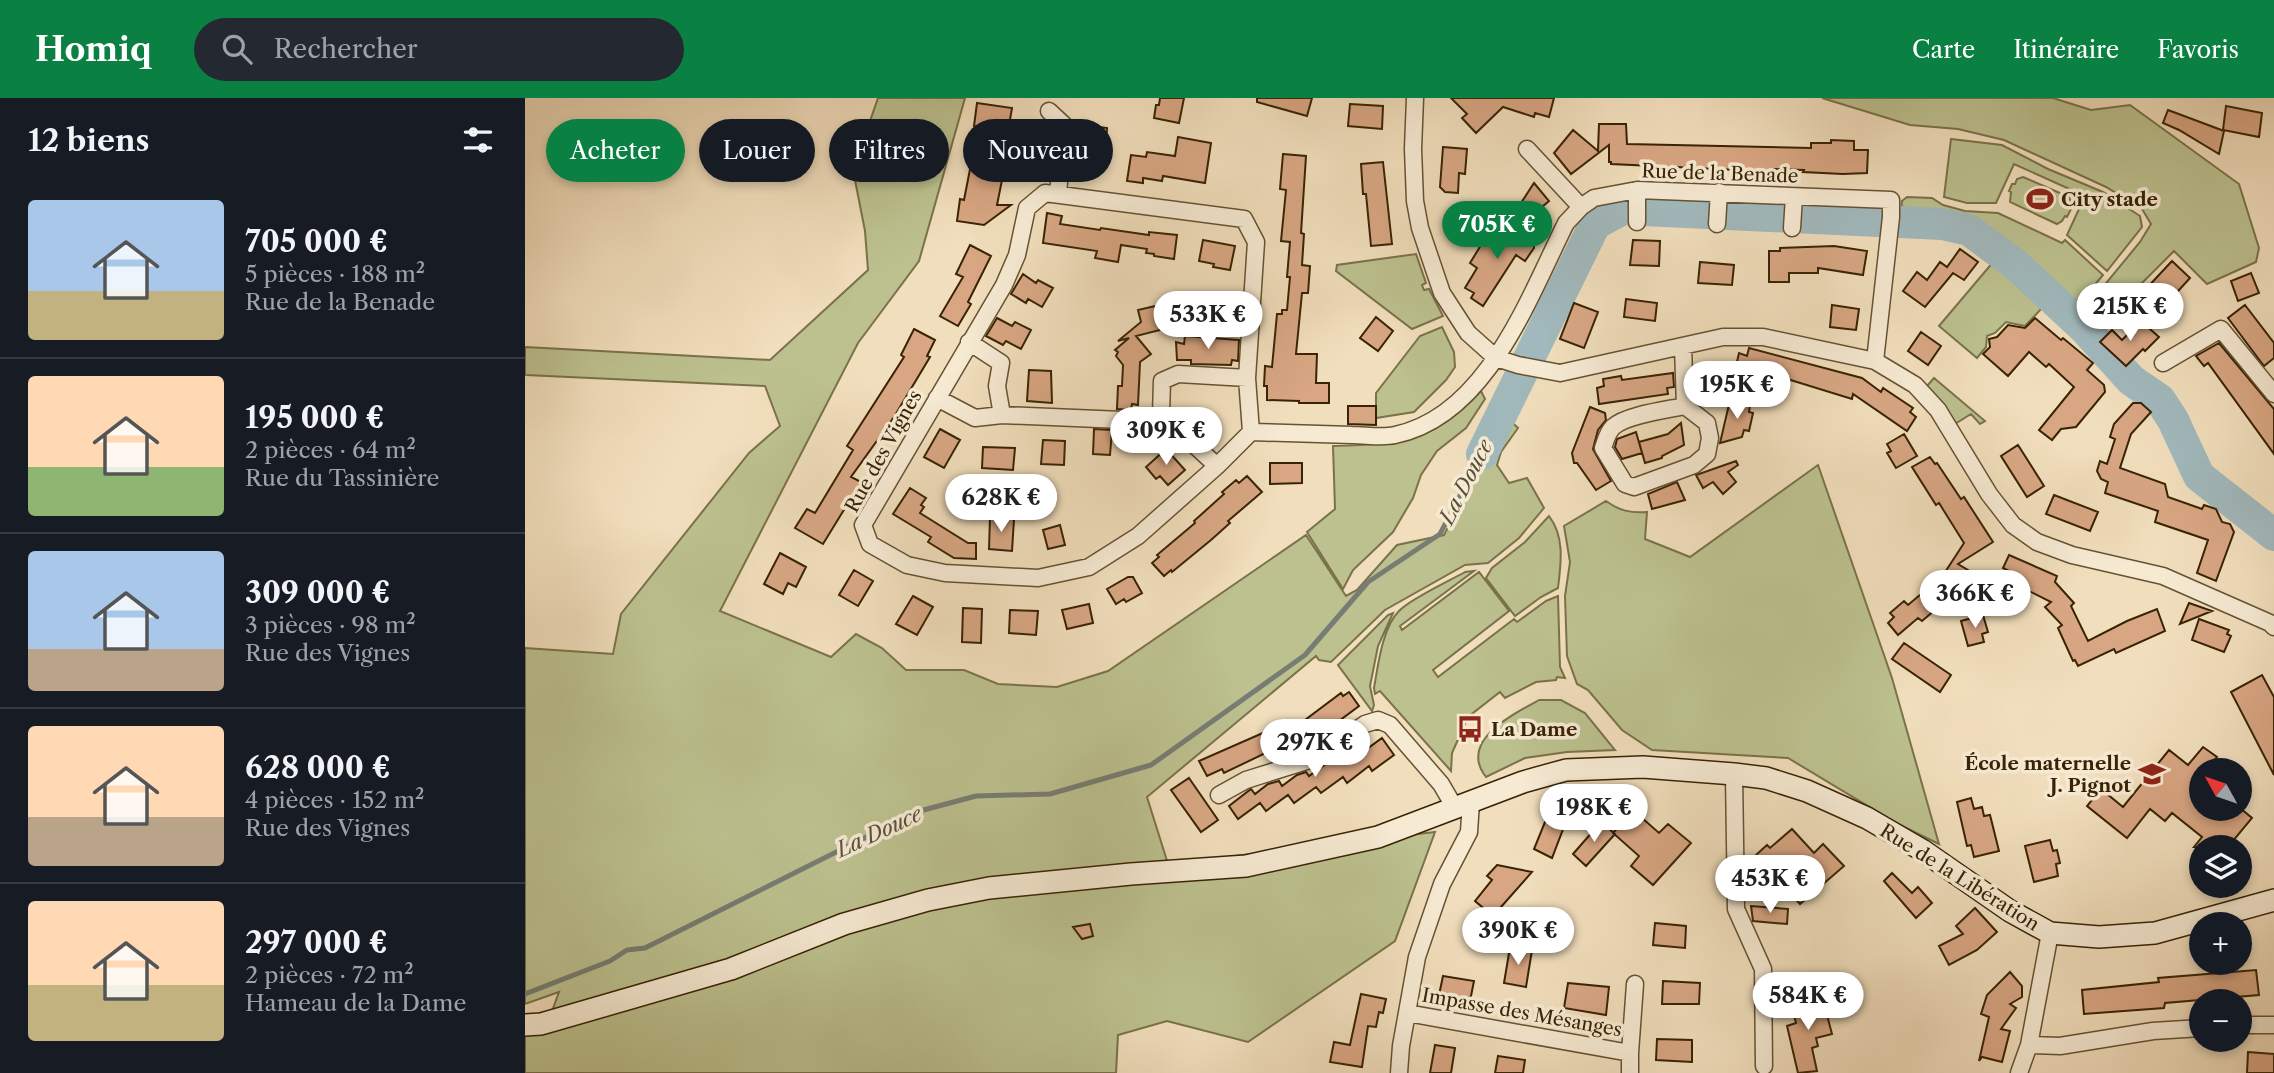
<!DOCTYPE html>
<html lang="fr">
<head>
<meta charset="utf-8">
<style>
  :root { --surface:#171b24; --page:#242831; --text:#f1f3f6; --muted:#9ea1a6; --line:#363941; --accent:#0b8043 }
  body { margin:0; font-family:"Libre Caslon Text",serif; background:var(--page); color:var(--text); height:100vh; display:flex; flex-direction:column; font-size:26px; white-space:nowrap }
  * { box-sizing:border-box; margin:0 }
  p { font-size:23px; color:var(--muted) }
  .icon { flex:none; width:38px; height:38px; fill:none; stroke:currentColor; stroke-width:2; stroke-linecap:round; stroke-linejoin:round }
  .map { position:relative; flex:1; overflow:hidden }
  .panel { display:flex; flex-direction:column; background:var(--surface); width:525px }
  .panel>* { flex:none }
  .top-card { position:absolute; left:21px; top:21px; width:665px; height:63px; display:flex; gap:14px }
  .needle { width:46px; rotate:310deg }
  .buttons { position:absolute; left:1664px; top:660px; display:grid; gap:14px }
  .buttons a { display:grid; place-items:center; width:63px; height:63px; border-radius:50%; background:var(--surface); box-shadow:0 4px 10px #0003; font-size:35px }
  .price { position:absolute; translate:-50% -60px; padding:0 16px; border-radius:24px; background:#fff; color:#222; font-size:23px; line-height:46px; filter:drop-shadow(0 2px 4px #0008) }
  .price::after { content:''; position:absolute; left:50%; top:42px; width:21px; height:16px; margin-left:-10px; background:inherit; clip-path:polygon(0 0,100% 0,50% 100%) }
  .price.selected { background:var(--accent); color:#fff }
  ul { padding:0; list-style:none }
  li { display:flex; align-items:center; gap:21px; height:175px; padding:0 28px }
  li+li { border-top:2px solid var(--line) }
  li span { display:grid; place-items:center; flex:none; width:196px; height:140px; border-radius:7px; color:#555 }
  li>.icon { margin-inline-start:auto }
  span .icon { width:84px; height:84px; fill:#fffc; stroke-width:1 }
  li b { font-size:30px }
  h2 { display:flex; justify-content:space-between; align-items:center; height:84px; padding:0 28px; font-size:30px }
  .pill { padding:0 24px; border-radius:32px; background:var(--surface); box-shadow:0 4px 10px #0003; font-size:24px; line-height:63px }
  .pill.selected { background:var(--accent); color:#fff }
  header { display:flex; align-items:center; gap:42px; box-sizing:border-box; height:98px; padding:0 35px; background:var(--accent); color:#fff }
  header strong { font-size:33px }
  nav { display:flex; gap:38px; margin-inline-start:auto; font-size:24px }
  .search { width:490px; height:63px; background:var(--page); display:flex; align-items:center; gap:18px; box-sizing:border-box; padding:0 24px; border-radius:38px; color:var(--muted); font-size:26px }
  main { display:flex; flex:1; min-height:0 }
  .map>svg:first-child { display:block }
  .green { fill:#bcc18f; stroke:#7a724a; stroke-width:2 }
  .lines { fill:none; stroke-linecap:round; stroke-linejoin:round }
  .stream { stroke:#777d73; stroke-width:5 }
  .river { stroke:#a1b9bd; stroke-width:32 }
  .building { fill:#d8a683; stroke:#382304; stroke-width:2 }
  .street-casing { stroke:#665232; stroke-width:19 }
  .secondary-casing { stroke:#382304; stroke-width:24 }
  .street { stroke:#f6ead3; stroke-width:16 }
  .secondary { stroke:#f6ead3; stroke-width:21 }
  .labels { text-anchor:middle; stroke-width:7; stroke-linejoin:round; paint-order:stroke }
  .street-label { font-size:19px; fill:#382304; stroke:#f6ead3 }
  .poi-label { font-size:19px; font-weight:bold; fill:#382304; stroke:#f6ead3; text-anchor:start }
  .water-label { font-size:21px; font-style:italic; fill:#58503c; stroke:#f6ead3 }
</style>
</head>
<body>
<header>
<strong>Homiq</strong>
<div class="search"><svg class="icon" aria-label="search" viewBox="0 0 24 24"><circle cx="10" cy="10" r="6"/><path d="M15 15l6 6"/></svg>Rechercher</div>
<nav><a>Carte</a><a>Itinéraire</a><a>Favoris</a></nav>
</header>
<main>
<section class="panel">
<h2>12 biens<svg class="icon" aria-label="filters" viewBox="0 0 24 24"><path d="M4 7h16M4 17h16"/><circle cx="9" cy="7" r="2"/><circle cx="15" cy="17" r="2"/></svg></h2>
<ul>
<li><span style="background:linear-gradient(#a9c7e8 65%,#c2b280 0)"><svg class="icon" aria-label="home" viewBox="0 0 24 24"><path d="M3 11l9-7 9 7M6 9v11h12V9"/></svg></span><div><b>705 000 €</b><p>5 pièces · 188 m²</p><p>Rue de la Benade</p></div></li>
<li><span style="background:linear-gradient(#ffd9b3 65%,#8fb573 0)"><svg class="icon" aria-label="home" viewBox="0 0 24 24"><path d="M3 11l9-7 9 7M6 9v11h12V9"/></svg></span><div><b>195 000 €</b><p>2 pièces · 64 m²</p><p>Rue du Tassinière</p></div></li>
<li><span style="background:linear-gradient(#a9c7e8 70%,#b9a48a 0)"><svg class="icon" aria-label="home" viewBox="0 0 24 24"><path d="M3 11l9-7 9 7M6 9v11h12V9"/></svg></span><div><b>309 000 €</b><p>3 pièces · 98 m²</p><p>Rue des Vignes</p></div></li>
<li><span style="background:linear-gradient(#ffd9b3 65%,#b9a48a 0)"><svg class="icon" aria-label="home" viewBox="0 0 24 24"><path d="M3 11l9-7 9 7M6 9v11h12V9"/></svg></span><div><b>628 000 €</b><p>4 pièces · 152 m²</p><p>Rue des Vignes</p></div></li>
<li><span style="background:linear-gradient(#ffd9b3 60%,#c2b280 0)"><svg class="icon" aria-label="home" viewBox="0 0 24 24"><path d="M3 11l9-7 9 7M6 9v11h12V9"/></svg></span><div><b>297 000 €</b><p>2 pièces · 72 m²</p><p>Hameau de la Dame</p></div></li>
</ul>
</section>
<div class="map">
<svg width="1749" height="975" viewBox="0 0 1749 975">
  <rect width="100%" height="100%" fill="#f1debc"/>
  <filter id="stains"><feTurbulence type="fractalNoise" baseFrequency=".00286" numOctaves="4"/><feColorMatrix values="0 0 0 0 .2 0 0 0 0 .09 0 0 0 0 .02 0 0 0 .5 -.17"/></filter>
  <radialGradient id="worn" r=".72"><stop offset=".6" stop-color="#630" stop-opacity="0"/><stop offset="1" stop-color="#630" stop-opacity=".3"/></radialGradient>
  <path class="green" d="M353,0H440L394,163L333,245L195,513L306,559L331,536L357,550L381,572H439L473,586L532,589L583,573L781,437L821,498L832,492L872,447L919,437L980,318L993,330L976,354L972,367L984,385L1002,380L1019,410L994,440L963,465L940,467L860,512L806,564L794,562L791,558L622,699L643,766L910,734L870,843L723,944L642,923L593,937L591,975H0V935H19L34,894L0,906V550L88,556L96,516L224,355L255,328L240,288L0,277V249L245,262L343,172L340,133L328,72Z
    M1297,0H1528L1566,12L1605,7L1714,86L1734,150L1731,164L1682,186L1649,153L1569,233L1554,218L1615,144L1626,126L1617,111L1581,89L1479,42L1433,31L1385,27Z
    M1426,41L1477,47L1523,71L1578,94L1615,118L1617,129L1582,173L1542,137L1560,98L1489,66L1471,105H1442L1419,99Z
    M1498,79L1544,99L1546,104L1543,109L1546,111L1542,119L1540,118L1537,123L1532,126L1485,104L1486,94L1484,93L1487,86H1490L1492,81Z
    M1382,99L1407,100L1418,107L1440,113L1473,115L1537,145L1540,142L1578,177L1547,214L1492,164L1445,130L1418,124L1376,122L1377,103Z
    M891,156L901,185L897,187L899,192L904,191L918,218L887,231L811,173L812,167Z
    M1469,163L1518,209L1500,228L1481,224L1470,235L1462,238L1461,249L1452,260L1414,228Z
    M917,229L929,254L930,269L921,282L889,314L851,320V295L895,238Z
    M1409,280L1460,323L1455,326L1446,316L1430,326L1402,288Z
    M956,293L960,301L941,330L912,353L896,377L888,400L868,434L828,472L818,491L782,434L810,411L808,348C876,346 907,345 956,293Z
    M1293,367L1367,580L1414,746L1373,726L1263,660L1127,652L1097,632L1063,592L1052,586L1042,558L1040,498L1045,464L1039,428L1081,403C1095,413 1105,415 1122,414L1120,441L1165,459Z
    M1024,418C1040,439 1036,465 1033,490L1016,499L990,518L961,480L967,470L1000,444Z
    M949,473L875,528L877,532L954,474L984,513L908,572L913,579L989,521L992,524L1021,503L1033,498L1035,569L1040,580L1032,579L1031,582L1011,584L980,600L975,594L943,619L927,655L926,673L855,593L850,596L849,590C853,568 857,530 874,513C885,501 924,483 940,474Z
    M868,515L853,548L845,588L849,607L847,613L813,567L863,517Z
    M1014,602H1036L1060,615L1090,652L1042,654L1000,660L961,679C933,643 987,617 1014,602Z"/>
  <g class="lines">
    <path class="stream" d="M0,896L85,863L102,852L120,850L391,714L451,698L525,696L626,667L780,557L843,484L915,436L957,356"/>
    <path class="river" d="M957,356L1070,126L1098,111L1417,126L1444,132L1490,166L1560,231L1606,282L1635,302L1648,322L1674,378L1749,437"/>
  </g>
  <path class="building" d="M635,0H659L654,25L629,20L631,7H634Z
    M732,0H787L782,18L732,4Z
    M926,0H1029L1024,19L1010,15L1009,19L978,9L951,35L937,20L942,16Z
    M452,5L487,10L483,33L449,28Z
    M825,6L858,8L857,31L823,28Z
    M1701,8L1737,15L1734,39L1698,32Z
    M1643,12L1699,33L1694,56L1654,32L1638,25Z
    M555,26L582,30L580,60L548,56L550,37H553Z
    M1074,26H1101L1102,46L1286,50V45H1306V42L1329,43V52H1343L1342,75L1318,76L1278,74L1279,72L1248,71V73H1235L1086,66V64H1084V47L1046,76L1029,55L1048,32L1073,53Z
    M653,39L686,45L680,85L638,78L637,83L618,80V85L602,83L606,57L621,59L622,54L650,58Z
    M918,49L942,51L940,76L934,75L933,95L920,94L915,89Z
    M448,56L481,62L472,107H486L459,127L432,123L435,101L439,102Z
    M758,56L781,58L776,135L779,136L777,167L785,168L783,195H777L771,256H792L791,285H804V305H774V303L742,302V288H739L740,268L747,269L752,216H757V212H762L765,179H762L765,144L756,143L761,92L755,91Z
    M858,64L867,146L846,148L841,96H838L836,66Z
    M1009,85L1024,103L1006,118L996,105Z
    M522,115L537,118L535,126L575,132L576,130L624,137V134L652,137L649,161L629,158V156L621,155L622,151L596,147L593,164L570,160L572,153L518,145Z
    M981,126L1009,144V150L1000,163L991,157L958,208L946,200L949,195L940,190L952,170L945,165L961,139L969,144Z
    M678,142L710,148L705,172L688,169L689,166L674,163Z
    M1108,142L1135,143L1134,168L1105,167Z
    M445,147L466,158L443,204L446,206L433,228L415,218L438,179L431,176Z
    M1309,148L1342,153L1338,177L1293,170V175H1264V184H1244V153H1255V150Z
    M1435,151L1453,164L1439,182L1428,175L1400,209L1378,193L1392,174L1402,182L1415,164L1422,169Z
    M1647,163L1665,180L1643,204L1637,198L1631,205L1619,193Z
    M1175,164L1209,167L1207,187L1173,185Z
    M1726,175L1734,195L1713,203L1706,183Z
    M498,176L511,185L513,182L528,190L517,209L503,201L501,205L486,196Z
    M1101,201L1132,205L1130,223L1099,219Z
    M1049,205L1073,214L1059,250L1035,241Z
    M639,206L641,216L639,231L611,238L626,256L615,264L613,307L607,306L606,312L592,311L593,288H597L598,267L591,258L593,254L590,252L604,240L593,243L616,224L613,212Z
    M1307,207L1334,211L1331,232L1305,229Z
    M1720,207L1749,245V260L1739,268L1703,220Z
    M851,219L868,233L853,253L835,240Z
    M472,220L487,228L490,224L506,232L496,251L481,243L478,247L461,238Z
    M1510,220L1536,242L1538,240L1568,265L1562,272L1579,287L1580,294L1551,329L1536,331L1527,342L1514,332L1549,289L1524,266L1521,269L1504,254L1483,278L1458,256L1465,249L1464,241L1472,239L1483,227L1500,230Z
    M1616,223L1634,239L1620,253L1618,251L1601,268L1575,244L1587,232L1597,242Z
    M389,231L410,242L402,258L405,259L369,319L326,379L336,384L298,446L270,430L282,411L290,415L328,352L322,348L379,259L376,257Z
    M1396,234L1416,248L1403,267L1383,253Z
    M660,238L714,242L713,263L707,262L706,267L666,266V262H652L651,244L659,246Z
    M1694,245L1749,311V356L1683,265L1679,268L1671,258Z
    M1224,250L1337,280L1356,294L1358,290L1388,310L1385,314L1391,319L1382,333L1328,296L1327,301L1259,280L1211,268L1214,255L1222,258Z
    M504,272L526,273L527,305L502,303Z
    M1177,274L1213,284L1172,291Z
    M1148,275L1149,289L1142,290L1143,296L1074,306L1072,290L1079,288L1078,281L1096,278L1097,282Z
    M1205,302L1225,307L1224,314L1228,315L1224,333L1219,332L1217,339L1195,345Z
    M1608,305H1616L1626,314L1606,336L1595,370L1640,386L1643,399L1677,411L1679,407L1691,411L1697,424L1705,426L1709,434L1691,483L1672,475L1683,442L1630,424L1633,413L1580,395L1583,384L1576,381L1572,373L1575,363L1582,366L1590,341L1585,339L1589,326Z
    M823,308H851V327L823,326Z
    M1065,309L1080,315L1081,322L1073,332L1068,351L1086,383L1071,392L1052,365H1049L1047,355Z
    M1156,325L1159,347L1137,358V360L1120,365L1114,344L1143,336Z
    M415,331L435,342L419,370L399,359Z
    M569,331L587,332L585,357L568,356Z
    M1111,334L1117,355L1097,361L1090,349L1092,341Z
    M1379,336L1392,358L1371,370L1362,355L1366,353L1362,346Z
    M518,342L540,343L539,367L516,366Z
    M1493,347L1519,388L1502,399L1476,358Z
    M458,349L490,350L488,372L457,370Z
    M641,351L660,372L643,387L635,378L631,381L621,369Z
    M1405,359L1410,366L1412,365L1436,401L1439,399L1468,444L1433,466L1443,472L1439,478L1446,483L1437,497L1428,490L1408,510L1410,512L1397,523L1393,520L1373,537L1363,525L1369,519L1365,515L1379,503L1383,507L1396,496L1398,498L1413,485L1439,445L1414,405L1411,407L1387,369Z
    M1211,363L1213,367L1203,374L1211,384L1198,396L1188,384L1178,390L1171,377Z
    M745,365H777V385L745,386Z
    M722,378L737,394L703,423L705,425L686,442L647,474L646,472L639,478L627,465L634,459L632,457L670,425L669,423L699,396L697,394L711,382L714,385Z
    M1152,384L1160,402L1127,411L1123,396Z
    M385,390L401,400L396,407L399,409L395,415L443,445H451V461L429,460L403,444L406,439L368,416Z
    M1529,397L1573,414L1565,433L1521,416Z
    M465,420L489,421L487,453L464,451Z
    M535,427L540,447L523,451L518,432Z
    M255,455L281,469L271,489L263,485L258,496L239,486Z
    M1484,457L1532,478L1530,484L1549,505L1546,508L1563,543L1602,523L1632,511L1640,533L1591,555L1589,551L1553,568L1550,562L1548,563L1533,530L1537,527L1520,509L1526,504L1482,482L1486,474L1478,470Z
    M329,472L348,483L333,508L314,497Z
    M603,479H608L617,495L601,504L599,501L591,506L582,491Z
    M388,498L408,509L392,537L371,526Z
    M1664,505L1687,513L1655,526Z
    M564,506L568,525L542,531L537,512Z
    M438,510L457,511L456,545L437,544Z
    M485,512L513,513L511,537L484,535Z
    M1458,517L1463,534L1457,536L1459,544L1443,548L1436,523Z
    M1674,521L1704,532L1702,536L1706,538L1699,554L1667,542Z
    M1379,545L1426,577L1415,594L1367,561Z
    M1737,577L1749,599V677L1706,594Z
    M824,594L834,608L783,646L772,628L816,595L818,598Z
    M740,634L742,637L749,634L755,648L699,675L697,671L682,678L674,663Z
    M857,640L869,657L847,673L844,668L822,685L818,679L796,695L791,689L769,705L763,697L741,713L735,705L713,721L704,708L726,691L730,696L743,686L754,683L757,688L772,677L781,674L784,678L813,657L817,662L832,651L835,656Z
    M1678,649L1692,659L1682,672H1676V710H1715L1727,720L1703,749H1669L1677,739L1647,715L1640,723L1625,711L1602,740L1562,708L1576,691L1598,709L1644,652L1663,667Z
    M664,680L693,722L676,734L646,692Z
    M1446,700L1449,711L1457,709L1459,718L1465,717L1474,753L1449,759L1446,747L1442,748L1432,704Z
    M1108,712L1134,735L1143,726L1166,745L1128,787L1106,768L1114,758L1088,735Z
    M1022,719L1040,726L1027,760L1009,751Z
    M1076,724L1090,736L1061,768L1048,756Z
    M1267,731L1289,755L1298,746L1319,768L1275,806L1231,757L1242,747L1245,750Z
    M1525,742L1528,753L1532,752L1535,765L1531,766L1533,778L1509,784L1500,748Z
    M972,767L1007,774L968,818L950,803L967,782L962,778Z
    M1367,775L1387,795L1393,789L1407,805L1391,820L1359,783Z
    M1226,808L1263,811L1262,826L1228,823Z
    M1450,810L1472,834L1452,852L1424,867L1414,848L1438,836L1431,828Z
    M1130,825L1161,828L1160,850L1128,847Z
    M565,826L568,838L557,841L548,829Z
    M985,849L1007,852L1001,889L979,885Z
    M1731,872L1734,897L1640,905L1639,910L1559,916L1557,892L1634,884L1633,880Z
    M1485,874L1497,888V899L1485,906L1491,910L1476,931L1485,933L1477,964L1457,959L1454,963L1464,919L1456,916L1462,897Z
    M918,878L949,883L945,903L914,897Z
    M1138,883L1175,885L1174,906H1137Z
    M1043,885L1084,889L1081,917L1039,910Z
    M836,896L861,901L858,915L854,914L851,929L843,928L837,969L805,964L809,944L825,947Z
    M1297,898L1307,936L1291,940L1293,948L1287,950L1292,973L1273,975L1262,928L1271,925L1266,906Z
    M1132,941L1167,942V964L1131,962Z
    M910,947L930,950L926,975H905Z
    M1723,954L1749,956V975H1722Z
    M973,958L1000,962L998,975H970Z"/>
  <g class="lines">
    <defs>
      <path id="street" d="M890,0L888,51L890,103L895,130L917,195L943,235L971,260L993,267L1035,275L1198,239H1238L1350,263L1390,287L1413,312L1464,396L1488,427L1512,444L1547,457L1638,478L1745,525L1749,529
        M524,13L539,27L533,96
        M1002,51L1056,109
        M520,95L719,121L731,144L722,280L726,334L692,368L613,438L564,469L513,480L420,475L382,467L345,446L338,427L479,187L492,157L502,110Z
        M1112,124V92
        M1192,126L1194,94
        M1267,130L1269,99
        M444,244L476,265L472,288L477,317
        M1158,248L1160,308C1141,312 1101,317 1088,329C1082,335 1081,342 1078,350L1100,386L1109,389L1169,367L1182,356L1185,340L1182,325L1160,308
        M1638,265L1696,231L1749,296
        M412,300L450,320L477,317L621,323L636,316L692,368
        M636,316L637,283L653,276L722,280
        M726,334C760,335 794,336 827,337C841,337 857,340 870,337C962,318 1004,199 1041,125L1056,109L1069,100L1112,92L1366,102V119L1350,263
        M1209,676L1211,811L1238,871L1239,968
        M694,697L721,682L791,660L840,626L853,622L865,627L916,686L930,710
        M882,915L1105,955V975
        M1715,927H1749
        M1504,947L1535,948L1628,933L1676,930
        M1105,955L1110,886
        M874,975L876,948L892,859L917,786L944,734L946,704
        M1494,975L1504,947L1525,835"/>
      <path id="secondary" d="M0,927L16,926L206,871L319,826L403,802L464,790L606,776L721,768L853,739L998,684L1041,672L1118,669L1209,676L1241,680L1282,693L1342,720L1397,752L1485,813L1525,835L1574,839L1630,835L1749,802"/>
    </defs>
    <use href="#street" class="street-casing"/>
    <use href="#secondary" class="secondary-casing"/>
    <use href="#street" class="street"/>
    <use href="#secondary" class="secondary"/>
  </g>
  <defs>
    <symbol id="stadium-bare" viewBox="-9 -9 18 18"><path d="M0-5a6.5 5 0 1 0 0 10a6.5 5 0 1 0 0-10ZM-3.5-1.8h7v3.6h-7Z" fill="#8f2418" stroke="#f6ead3" stroke-width="2.5" paint-order="stroke"/></symbol>
    <symbol id="bus-bare" viewBox="-9 -9 18 18"><path d="M-5-6H5V4H4V6H2V4H-2V6H-4V4H-5ZM-3.5-4V0h7V-4ZM-3.5 1.2v1.5H-2V1.2ZM2 1.2v1.5H3.5V1.2Z" fill="#8f2418" stroke="#f6ead3" stroke-width="2.5" paint-order="stroke"/></symbol>
    <symbol id="school-bare" viewBox="-9 -9 18 18"><path d="M0-5L7-2L0 1L-7-2ZM-4 1L0 2.5L4 1V4Q0 6-4 4Z" fill="#8f2418" stroke="#f6ead3" stroke-width="2.5" paint-order="stroke"/></symbol>
  </defs>
  <g fill-rule="evenodd">
    <use href="#stadium-bare" x="1496" y="82" width="38" height="38"/>
    <use href="#bus-bare" x="926" y="612" width="38" height="38"/>
    <use href="#school-bare" x="1608" y="657" width="38" height="38"/>
  </g>
  <g class="labels">
    <g class="street-label">
      <text transform="translate(1195 75) rotate(2)" y="7">Rue de la Benade</text>
      <text transform="translate(358 353) rotate(-61)" y="7">Rue des Vignes</text>
      <text transform="translate(1435 779) rotate(32)" y="7">Rue de la Libération</text>
      <text transform="translate(997 914) rotate(10)" y="7">Impasse des Mésanges</text>
    </g>
    <g class="poi-label">
      <text x="1536" y="108">City stade</text>
      <text x="966" y="638">La Dame</text>
      <text x="1606" y="672" text-anchor="end">École maternelle<tspan x="1606" dy="22">J. Pignot</tspan></text>
    </g>
    <g class="water-label">
      <text transform="translate(941 384) rotate(-63)" y="7">La Douce</text>
      <text transform="translate(354 734) rotate(-25)" y="7">La Douce</text>
    </g>
  </g>
  <rect width="100%" height="100%" filter="url(#stains)"/>
  <rect width="100%" height="100%" fill="url(#worn)"/>
</svg>
<div class="buttons">
<a><svg class="needle" viewBox="-14 -14 28 28"><path d="M0-13l5 13h-10z" fill="#e53935"/><path d="M0 13l5-13h-10z" fill="#9ea1a6"/></svg></a>
<a><svg class="icon" aria-label="layers" viewBox="0 0 24 24"><path d="M12 4l9 5-9 5-9-5zM3 14l9 5 9-5"/></svg></a>
<a>+</a>
<a>−</a>
</div>
<b class="price selected" style="left:972px;top:163px">705K €</b>
<b class="price" style="left:1605px;top:245px">215K €</b>
<b class="price" style="left:683px;top:253px">533K €</b>
<b class="price" style="left:1212px;top:323px">195K €</b>
<b class="price" style="left:641px;top:369px">309K €</b>
<b class="price" style="left:476px;top:436px">628K €</b>
<b class="price" style="left:1450px;top:532px">366K €</b>
<b class="price" style="left:790px;top:681px">297K €</b>
<b class="price" style="left:1069px;top:746px">198K €</b>
<b class="price" style="left:1245px;top:817px">453K €</b>
<b class="price" style="left:993px;top:869px">390K €</b>
<b class="price" style="left:1283px;top:934px">584K €</b>
<div class="top-card">
<a class="pill selected">Acheter</a>
<a class="pill">Louer</a>
<a class="pill">Filtres</a>
<a class="pill">Nouveau</a>
</div>
</div>
</main>
</body>
</html>
